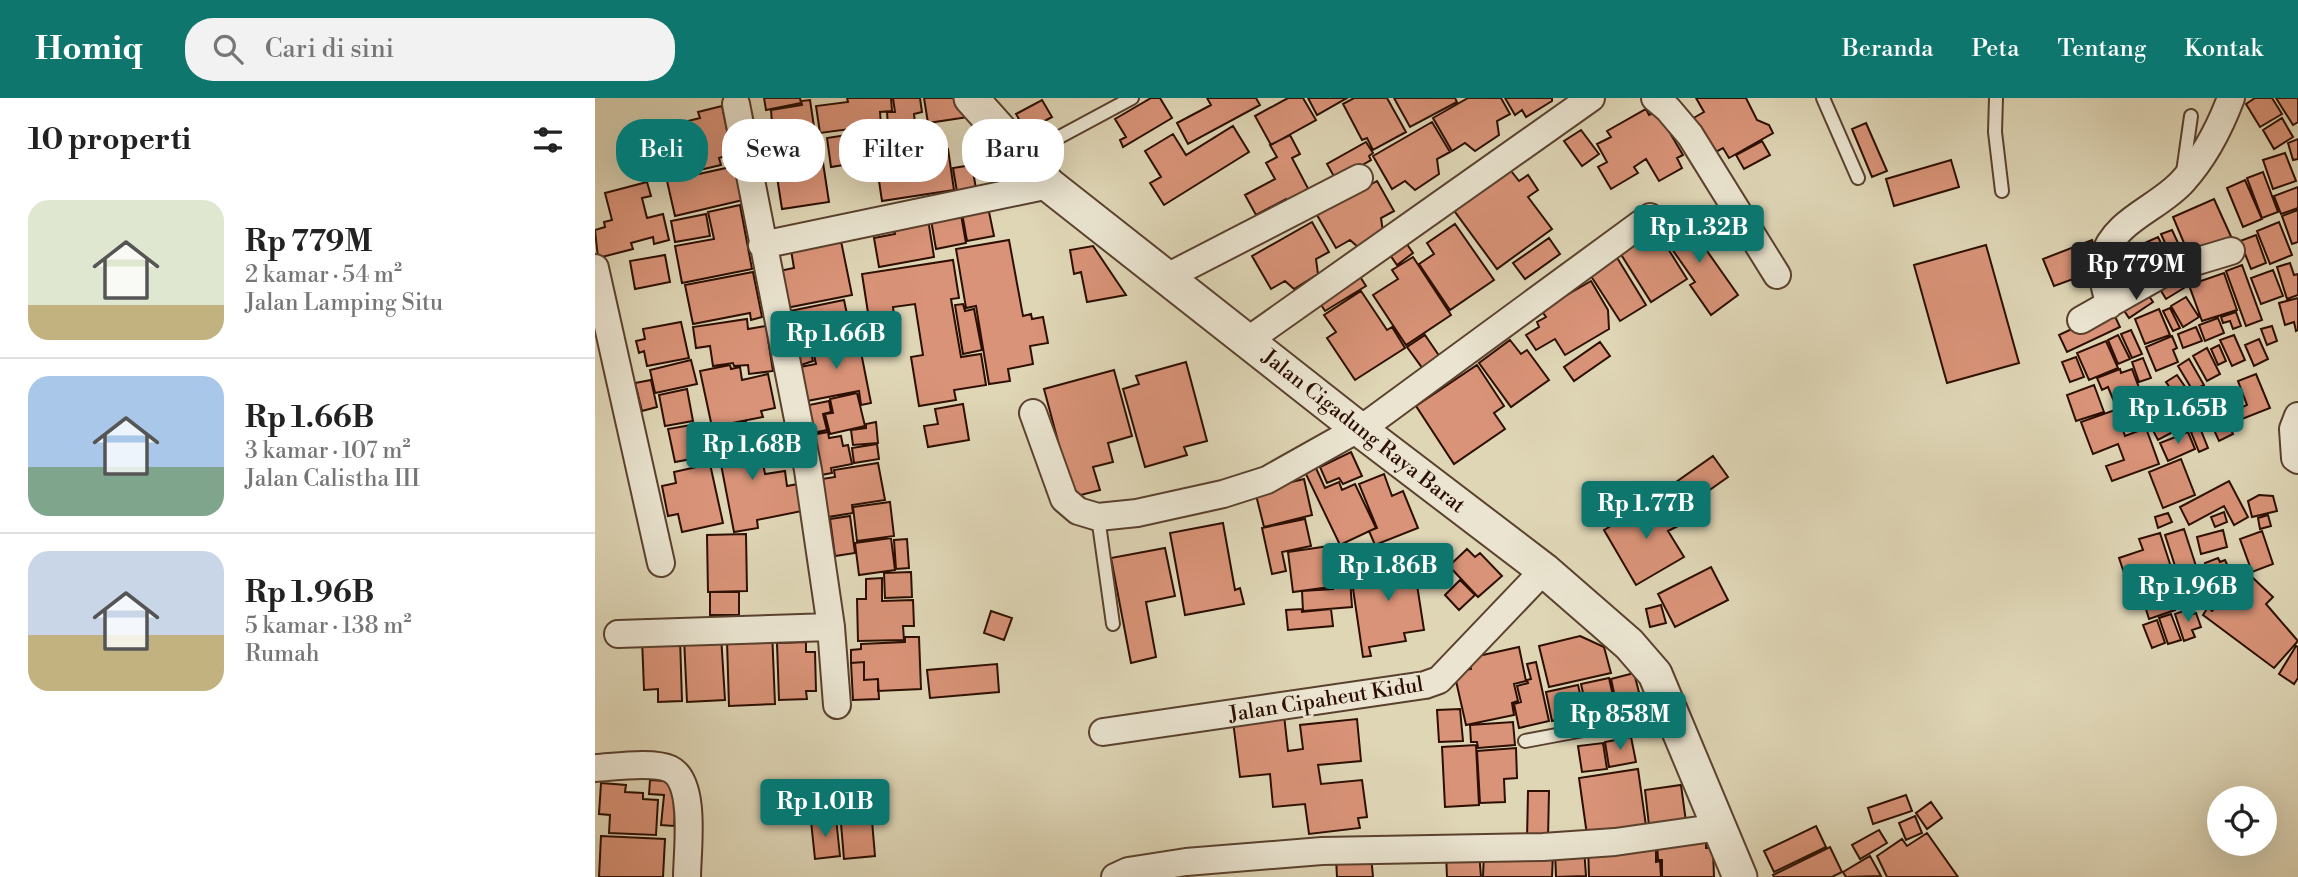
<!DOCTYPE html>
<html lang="id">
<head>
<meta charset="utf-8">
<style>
  :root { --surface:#fff; --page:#f2f2f2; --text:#222; --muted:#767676; --line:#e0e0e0; --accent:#0f766e }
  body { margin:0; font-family:"Libre Bodoni",serif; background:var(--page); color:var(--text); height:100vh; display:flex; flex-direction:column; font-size:26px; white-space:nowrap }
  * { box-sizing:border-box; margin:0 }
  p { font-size:23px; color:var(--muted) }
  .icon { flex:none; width:38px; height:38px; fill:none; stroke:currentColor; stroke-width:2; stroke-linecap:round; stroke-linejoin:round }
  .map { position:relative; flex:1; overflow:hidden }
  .side { display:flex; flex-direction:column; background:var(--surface); width:595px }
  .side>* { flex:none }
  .hud { position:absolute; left:21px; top:21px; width:665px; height:63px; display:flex; gap:14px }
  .buttons { position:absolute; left:1612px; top:688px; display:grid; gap:14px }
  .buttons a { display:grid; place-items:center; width:70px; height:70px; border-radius:50%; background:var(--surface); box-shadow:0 7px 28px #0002; font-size:35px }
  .price { position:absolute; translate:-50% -60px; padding:0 16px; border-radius:7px; background:var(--accent); color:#fff; font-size:23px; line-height:46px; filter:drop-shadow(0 2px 4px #0008) }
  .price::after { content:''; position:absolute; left:50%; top:42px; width:21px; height:16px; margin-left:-10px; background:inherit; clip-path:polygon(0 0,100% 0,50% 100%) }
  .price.current { background:#222; color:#fff }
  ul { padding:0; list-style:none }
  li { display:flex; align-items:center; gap:21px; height:175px; padding:0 28px }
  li+li { border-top:2px solid var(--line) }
  li span { display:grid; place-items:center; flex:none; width:196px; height:140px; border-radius:21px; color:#555 }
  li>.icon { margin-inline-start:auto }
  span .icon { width:84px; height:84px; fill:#fffc; stroke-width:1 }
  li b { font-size:30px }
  h2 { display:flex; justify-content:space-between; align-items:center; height:84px; padding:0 28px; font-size:30px }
  .chip { padding:0 24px; border-radius:28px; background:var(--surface); box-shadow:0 7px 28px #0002; font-size:24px; line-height:63px }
  .chip.current { background:var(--accent); color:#fff }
  header { display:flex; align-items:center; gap:42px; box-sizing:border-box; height:98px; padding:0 35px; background:var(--accent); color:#fff }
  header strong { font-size:33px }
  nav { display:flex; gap:38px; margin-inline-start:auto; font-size:24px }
  .search { width:490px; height:63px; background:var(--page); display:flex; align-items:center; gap:18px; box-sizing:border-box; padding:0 24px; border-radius:28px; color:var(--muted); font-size:26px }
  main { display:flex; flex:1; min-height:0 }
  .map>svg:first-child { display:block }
  .building { fill:#d99378; stroke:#2d0f01; stroke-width:2 }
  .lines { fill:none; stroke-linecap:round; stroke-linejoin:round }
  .service-casing { stroke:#5a412e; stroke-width:16 }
  .minor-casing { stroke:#5a412e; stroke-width:30 }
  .tertiary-casing { stroke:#5a412e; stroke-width:37 }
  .service { stroke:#eae4d0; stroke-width:12 }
  .minor { stroke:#eae4d0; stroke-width:26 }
  .tertiary { stroke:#eae4d0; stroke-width:33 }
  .labels { text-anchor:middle; stroke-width:5; stroke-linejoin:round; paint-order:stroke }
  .street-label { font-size:21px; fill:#2d0f01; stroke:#eae4d0 }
</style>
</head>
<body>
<header>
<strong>Homiq</strong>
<div class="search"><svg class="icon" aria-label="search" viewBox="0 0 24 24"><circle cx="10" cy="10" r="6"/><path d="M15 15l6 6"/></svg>Cari di sini</div>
<nav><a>Beranda</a><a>Peta</a><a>Tentang</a><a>Kontak</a></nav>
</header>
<main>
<section class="side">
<h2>10 properti<svg class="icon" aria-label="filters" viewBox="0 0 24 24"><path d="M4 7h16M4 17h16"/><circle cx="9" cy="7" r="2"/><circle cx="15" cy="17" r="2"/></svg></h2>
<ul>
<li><span style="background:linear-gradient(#dfe7d0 75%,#c2b280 0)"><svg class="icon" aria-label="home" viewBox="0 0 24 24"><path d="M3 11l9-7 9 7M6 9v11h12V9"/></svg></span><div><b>Rp 779M</b><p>2 kamar · 54 m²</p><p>Jalan Lamping Situ</p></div></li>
<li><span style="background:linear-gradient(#a9c7e8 65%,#7fa58c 0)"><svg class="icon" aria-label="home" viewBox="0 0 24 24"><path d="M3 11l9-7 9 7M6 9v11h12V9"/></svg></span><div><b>Rp 1.66B</b><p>3 kamar · 107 m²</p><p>Jalan Calistha III</p></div></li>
<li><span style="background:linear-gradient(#c9d6e8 60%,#c2b280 0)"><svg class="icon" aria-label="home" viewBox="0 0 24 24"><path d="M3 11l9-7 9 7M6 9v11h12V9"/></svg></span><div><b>Rp 1.96B</b><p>5 kamar · 138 m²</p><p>Rumah</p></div></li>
</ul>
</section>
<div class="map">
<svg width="1703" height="779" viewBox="0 0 1703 779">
  <rect width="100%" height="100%" fill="#dfd6b6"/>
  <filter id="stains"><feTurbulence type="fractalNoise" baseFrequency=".00286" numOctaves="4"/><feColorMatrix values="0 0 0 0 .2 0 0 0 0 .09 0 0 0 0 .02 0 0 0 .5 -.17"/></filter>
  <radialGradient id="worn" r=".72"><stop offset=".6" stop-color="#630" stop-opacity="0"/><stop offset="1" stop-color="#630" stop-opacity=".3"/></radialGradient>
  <path class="building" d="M169,0H205L206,5L171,12Z
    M252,0H296L297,13L285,14L286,27L225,35L221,8L253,4Z
    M298,0H325L327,14L319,16L320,25L293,28L292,14H300Z
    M329,0H360L373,19L333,25Z
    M556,0H565L577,20L528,49L525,42L531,39L520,21Z
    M612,0H661L665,7L593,46L582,25L616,7Z
    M693,0H708L721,22L676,47L660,18Z
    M713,0H752L722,17Z
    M759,0H792L811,34L778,52L772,40L767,42L748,6Z
    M799,0H860L862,4L815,29Z
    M873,0H906L915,16L902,23L904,37L880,53L870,45L857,53L838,20Z
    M910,0H957V3L931,19L927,12L920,17Z
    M1101,0H1151L1162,22L1174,27L1178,35L1134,60L1128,50L1115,57L1095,22L1109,14Z
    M1660,0H1677L1687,16L1665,29L1651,6Z
    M1681,0H1703V24L1698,27Z
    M215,2L221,42L176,49L172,26L177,25L176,12L207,7L206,3Z
    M447,2L457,19L431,33L421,16Z
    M127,8L135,47L128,48L131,58L124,60L126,67L92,75L86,52L71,56L65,30L105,20L103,14Z
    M1051,11L1054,17L1062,13L1088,57L1082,60L1087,70L1064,83L1051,61L1039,69L1043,75L1016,91L1003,69L1012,64L1002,46L1016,39L1012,33Z
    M1687,20L1698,39L1679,51L1668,32Z
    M837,24L855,54L842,61L844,76L820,92L810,83L797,91L778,58Z
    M1271,25L1292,73L1277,79L1257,31Z
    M329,28L331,40L341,39L342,53L353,51L359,92L287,103L277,36Z
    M638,28L654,54L569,107L555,85L566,79L550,53L578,36L591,57Z
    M986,32L1004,56L987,68L969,43Z
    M271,34L274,50L253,53L255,66L236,69L232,40Z
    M695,37L705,56L697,60L717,98L696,109L691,101L661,117L650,97L680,81L671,65L682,59L675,47Z
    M1703,41V61L1698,62L1693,45Z
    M1167,43L1175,57L1149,71L1141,57Z
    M771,44L778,55L774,58L776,62L741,82L732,66Z
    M225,45L234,104L187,111L178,53Z
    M1690,55L1701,83L1678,91L1668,62Z
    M1356,62L1364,89L1299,108L1291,81Z
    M377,67L381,91L362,94L358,70Z
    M140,68L148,102L80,118L72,83Z
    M913,69L924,83L933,77L943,92L933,99L957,131L902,171L852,103Z
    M1668,74L1683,114L1667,120L1652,80Z
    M1650,82L1667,121L1648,129L1632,90Z
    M782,83L799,113L786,120L788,134L764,150L755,142L741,150L722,117Z
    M52,84L56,98L47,100L52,120L68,116L74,142L59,146L58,139L36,145L38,151L3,160L0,132L10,129L9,124L17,122L10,95Z
    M1703,89V110L1686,116L1679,98Z
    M1619,101L1639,145L1597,164L1578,119Z
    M145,107L157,171L87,185L80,148L119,141L113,114Z
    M393,109L399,138L372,143L367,115Z
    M365,111L371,145L341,151L336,122Z
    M1703,112V144L1697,146L1687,118Z
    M111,116L115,138L80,144L76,123Z
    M1086,116L1143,197L1116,217L1095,187L1100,184L1063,131Z
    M297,120L333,121L339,159L284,169L279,140L300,136Z
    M717,124L734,154L721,161L723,176L699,191L690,183L676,191L657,158Z
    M1684,124L1697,157L1675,166L1662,133Z
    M860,126L899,182L855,212L824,166L839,156L832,145Z
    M1060,130L1092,181L1056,204L1020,147Z
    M1577,132L1591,162L1580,167L1566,136Z
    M1661,137L1671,165L1656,171L1645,143Z
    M1563,139L1576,165L1538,184L1525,156Z
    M954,140L965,156L930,181L918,165Z
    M414,142L428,218L436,216L437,221L448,219L453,245L435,248L438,266L413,271L415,283L394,286L381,208L371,210L361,151Z
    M809,142L818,155L802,167L793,154Z
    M1497,142L1502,159L1491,163L1495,175L1459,188L1448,161Z
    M246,143L257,197L191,210L184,173L199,170L196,152Z
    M1391,147L1424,265L1352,285L1319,167Z
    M498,148L531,197L492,204L486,174L479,176L475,152Z
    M70,157L75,184L40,191L35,163Z
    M1021,158L1051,207L1025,223L994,175Z
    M818,159L856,217L811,247L778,197L803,181L797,172Z
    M1524,160L1535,186L1523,191L1512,165Z
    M358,162L364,200L356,201L366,259L386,256L391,287L359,292L361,302L324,308L316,259L328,257L320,206L298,209L299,217L274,221L267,176Z
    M1695,165L1699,177L1703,176V197L1692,201L1682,169Z
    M1647,167L1667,222L1651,228L1631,173Z
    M1579,172L1589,190L1571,201L1560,183Z
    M1678,172L1688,198L1666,206L1656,180Z
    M158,174L167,219L156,222L155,215L98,226L90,187Z
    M762,174L771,188L730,213L721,199Z
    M1629,175L1642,212L1607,223L1594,187Z
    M996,183L1013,212L1014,231L970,257L960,241L941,252L931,237L944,229L942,224L951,219L946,212Z
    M1548,189L1558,204L1534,220L1524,205Z
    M766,193L792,232L797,229L810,250L760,282L732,240L741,234L729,217Z
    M1591,199L1604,219L1588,229L1576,208Z
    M1703,200V232L1701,233L1699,224L1690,227L1684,205Z
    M249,202L257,240L219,247L216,231L212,232L211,224L197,227L195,213Z
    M368,206L370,213L379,211L387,252L368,256L360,207Z
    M1575,210L1585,230L1578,233L1568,213Z
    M1564,211L1575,237L1550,246L1540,221Z
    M1517,212L1525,229L1472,254L1464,237Z
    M1641,214L1646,228L1638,231L1635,223L1628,225L1626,219Z
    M1623,220L1629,235L1610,243L1604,227Z
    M152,221L153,231L171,228L178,273L154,276L153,267L139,268L138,265L118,268L115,248L101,250L98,229Z
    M86,224L94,260L52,268L49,253L44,255L41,243L50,241L48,231Z
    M209,228L218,263L206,267L197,231Z
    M1677,228L1682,243L1672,247L1666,231Z
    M1601,229L1607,243L1588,250L1583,236Z
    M1536,232L1547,256L1537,260L1526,236Z
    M830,237L845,259L828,271L812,249Z
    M1523,237L1535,261L1523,266L1513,242Z
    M1639,237L1650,262L1637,268L1625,242Z
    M1577,238L1582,250L1578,252L1583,264L1561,273L1551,249Z
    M263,239L276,305L266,307L264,293L212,303L205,269L221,266L217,248Z
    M1664,241L1673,261L1659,268L1650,247Z
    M915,242L926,256L932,252L954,282L916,309L884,265Z
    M1511,243L1523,270L1494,282L1482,255Z
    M1005,244L1015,258L979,283L969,269Z
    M1624,247L1631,263L1623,267L1616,251Z
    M1612,250L1625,276L1612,283L1598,258Z
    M1481,259L1489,279L1475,284L1467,264Z
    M1548,260L1556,280L1544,284L1537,264Z
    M1594,261L1609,287L1598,293L1583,268Z
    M96,262L102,286L60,295L55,272Z
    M591,264L612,343L589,349L592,357L550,369L528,291L544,286L541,278Z
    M135,267L136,271L145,269L147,282L173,276L180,310L166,313L168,319L117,329L105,273Z
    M882,267L909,308L899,315L910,331L859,366L821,308Z
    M1525,271L1526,275L1537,271L1546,295L1520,306L1513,289L1507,292L1502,280Z
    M519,272L537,338L513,345L518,364L498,369L505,392L478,399L449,291Z
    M1661,276L1675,310L1642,323L1638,313L1652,307L1643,283Z
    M1582,277L1593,293L1574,306L1567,295L1575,290L1571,284Z
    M56,282L62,309L47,313L40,285Z
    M1499,287L1509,314L1481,323L1472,297Z
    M1641,290L1646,303L1635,307L1630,293Z
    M92,291L98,323L70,328L64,297Z
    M1615,293L1620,306L1603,313L1597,299Z
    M262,295L270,328L235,336L230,316L238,315L235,301Z
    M1559,296L1565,311L1547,318L1541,303Z
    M1596,302L1604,318L1588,326L1579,310Z
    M234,303L236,314L228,316L232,332L217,335L212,317L214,307Z
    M368,306L374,342L333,349L329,328L343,326L340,311Z
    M1534,307L1537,317L1524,321L1530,338L1551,330L1564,366L1517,383L1511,368L1529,362L1523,346L1498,356L1486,324Z
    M1577,310L1587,329L1563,342L1553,323Z
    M1634,311L1638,320L1623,324L1620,316Z
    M151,324L159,367L168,365L170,376L190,373L192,388L203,386L207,413L162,422L163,430L139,434L119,330Z
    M281,324L283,345L258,347L256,332L271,330V326Z
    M1633,324L1638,336L1624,343L1619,332Z
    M102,326L110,364L104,365L102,360L80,364L73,331Z
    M1605,330L1613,350L1604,354L1596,334Z
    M233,334L234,340L246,338L248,348L253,347L257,366L236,370L237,375L226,377L217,337Z
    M1593,334L1600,351L1573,363L1565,345Z
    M177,335L181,360L160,363L156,339Z
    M282,346L284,361L259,365L257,350Z
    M756,354L767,378L748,386L744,380L732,385L725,369Z
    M1118,358L1133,379L1082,415L1067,394Z
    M1586,361L1600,397L1568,410L1554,374Z
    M283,365L290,402L257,407L258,415L233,419L227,381L240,379L239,372Z
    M115,366L128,425L87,434L83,416L73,418L67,388L81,385L79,374Z
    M720,368L730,390L744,384L747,392L760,386L781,430L745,447L709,372Z
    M789,376L797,398L808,393L823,430L780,447L774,433L782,430L764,386Z
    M709,381L717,417L669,429L660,393Z
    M1634,383L1653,419L1639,427L1629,408L1594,427L1585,409Z
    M1664,397L1678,398L1682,413L1657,419L1653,403Z
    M1066,399L1083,428L1073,433L1089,459L1041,487L1009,432Z
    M295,404L299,438L262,443L258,409Z
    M1629,414L1632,424L1620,429L1616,419Z
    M1573,415L1577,424L1563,430L1560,419Z
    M1673,417L1676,428L1665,431L1663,420Z
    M255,418L260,455L240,458L235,421Z
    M710,421L716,448L687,454L691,473L677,476L667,430Z
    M628,425L640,492L645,490L649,506L590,517L575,435Z
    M1589,431L1613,505L1594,511L1570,437Z
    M1628,432L1632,449L1606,456L1602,439Z
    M1667,433L1678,466L1657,474L1645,441Z
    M1565,435L1577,472L1550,481L1548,475L1531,481L1524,460L1548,452L1544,441Z
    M151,436L152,493L113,494L112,437Z
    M296,440L300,472L264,477L260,445Z
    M312,441L314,470L301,471L299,442Z
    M741,447L745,478L734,480L735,489L698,494L693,454Z
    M570,450L580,498L551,504L561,559L536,565L516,460Z
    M797,450L818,461L829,532L809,535L811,543L774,549L776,558L768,559L756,477L796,471L790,465Z
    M872,451L880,459L885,455L907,478L883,499L854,468Z
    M1623,460L1625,464L1630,462L1636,475L1618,483L1610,465Z
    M1116,469L1133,502L1080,529L1063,496Z
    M316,474L317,499L290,500L289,475Z
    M1577,478L1583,494L1551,505L1545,489Z
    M1657,479L1678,499L1671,506L1703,543L1679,570L1608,517L1613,509L1617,513Z
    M287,480V503L318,502L319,528H308L309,542L263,543L262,501H271V481Z
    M755,481L757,509L708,513L707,493L738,491L737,482Z
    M865,482L880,497L864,512L850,497Z
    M115,494H144V517H115Z
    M1576,499L1580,512L1554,521L1550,508Z
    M1066,507L1071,525L1055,529L1051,511Z
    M707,511V514L736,511L738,528L693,532L691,512Z
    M1591,512L1593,518L1601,515L1606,529L1597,532L1600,539L1589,543L1580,516Z
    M396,513L417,520L409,542L389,535Z
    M1576,516L1586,542L1573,546L1564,520Z
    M1562,522L1570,545L1557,550L1548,527Z
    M177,532L180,606L134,608L132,543Z
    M126,537L130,602L92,604L89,540Z
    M985,538L1009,549L1016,575L954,589L944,548Z
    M310,539H324L326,591L283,593V581L269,582V564L256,565V552L266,551V546L310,544Z
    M85,540L87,603L63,604V591L49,592L47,541Z
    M211,544V554H220L221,593H211L212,601L184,602L182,545Z
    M1701,548L1703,549V580L1699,586L1684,576Z
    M924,549L931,583L919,586L923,603L917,605L919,617L871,627L859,574L876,571L874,560Z
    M269,564V582L283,581L284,601L258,602L256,565Z
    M941,564L954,623L924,630L919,606L926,604L922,588L933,585L932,582L936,581L932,566Z
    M402,566L404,594L335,600L332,572Z
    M1039,575L1047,606L1023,613L1016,581Z
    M1014,580L1021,611L993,617L986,586Z
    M983,587L990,616L957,623L951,594Z
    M865,611L868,643L844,644L842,612Z
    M689,617L693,653L708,651L705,627L762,621L766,663L723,667L726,686L767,682L772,719L763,720L765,730L714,736L710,706L678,709L675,676L645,679L638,623Z
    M918,624L920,647L883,650L882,644H876L875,627Z
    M1036,639L1041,664L1014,669L1010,644Z
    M1008,645L1012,671L987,674L983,648Z
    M881,647L884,707L850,709L847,649Z
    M921,650L922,680L909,681L910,704L885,705L882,653Z
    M1043,671L1052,735L993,744L984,680Z
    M55,682L83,684L79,728L66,727L69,697L54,696Z
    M6,685L31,687L30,694L48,695V701L63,702L61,737L14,735L15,717L4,716Z
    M1086,687L1092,731L1055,736L1050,692Z
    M933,693H954L953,741H932Z
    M1311,697L1317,713L1278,726L1273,710Z
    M1336,704L1347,720L1332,731L1321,715Z
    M276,711L280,758L249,761L245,714Z
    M1320,718L1327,735L1311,742L1304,725Z
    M241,720L245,758L220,761L216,723Z
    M1221,728L1231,749L1179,774L1169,753Z
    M1284,732L1292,745L1265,761L1257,747Z
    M1332,735L1363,779H1292L1282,758L1307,741L1312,748Z
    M6,738L70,741L68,779H4Z
    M1111,739V750H1118L1119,779H1067V762H1063L1062,741Z
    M993,747L1061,749V764L1065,763L1066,779H994Z
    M1235,749L1247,774L1237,779H1179L1178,777Z
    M989,750L991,778L961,779L960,751Z
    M884,753L886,779H852L851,755Z
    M889,753L958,755L957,779H888Z
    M776,758L778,779H742L741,760Z
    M1275,758L1286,778L1251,779L1248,774Z"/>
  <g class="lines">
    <defs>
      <path id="service" d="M1228,0L1263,80
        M1401,0L1400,34L1407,93
        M429,58L537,0
        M1588,74L1596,18
        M503,419L518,526
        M930,643L1074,616"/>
      <path id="minor" d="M1060,0L1073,11L1095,37L1182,177
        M141,6L213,372L236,529L242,607
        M167,147L454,87
        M0,170L66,465
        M572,179L764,80
        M1514,207C1512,194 1504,173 1508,160C1520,121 1563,111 1588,83C1609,60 1625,29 1636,0
        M1486,222L1576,171L1636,153
        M652,243L996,0
        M438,315L469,401L483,413L503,419L542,415L628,396L672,382L777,323L1055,119
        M1703,318L1698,331L1700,360L1703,362
        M23,536L236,529
        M508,634L830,587L844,582L949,472
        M0,670C19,669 58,663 75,671C102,684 92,754 92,779
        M520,779L533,773L591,764L727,753L948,749L1020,744L1125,729"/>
      <path id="tertiary" d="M376,0L454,87L764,331L949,472L1034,546L1060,576L1145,779"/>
    </defs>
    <use href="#service" class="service-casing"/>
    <use href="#minor" class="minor-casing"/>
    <use href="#tertiary" class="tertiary-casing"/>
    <use href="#service" class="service"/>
    <use href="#minor" class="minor"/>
    <use href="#tertiary" class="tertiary"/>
  </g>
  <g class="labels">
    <g class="street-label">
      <text transform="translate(769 333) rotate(38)" y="7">Jalan Cigadung Raya Barat</text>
      <text transform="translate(731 601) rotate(-9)" y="7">Jalan Cipaheut Kidul</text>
    </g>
  </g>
  <rect width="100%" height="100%" filter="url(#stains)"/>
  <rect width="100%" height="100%" fill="url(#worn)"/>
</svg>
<div class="buttons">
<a><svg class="icon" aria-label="locate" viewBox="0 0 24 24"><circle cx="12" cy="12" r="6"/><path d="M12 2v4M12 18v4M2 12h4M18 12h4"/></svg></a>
</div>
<b class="price" style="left:1104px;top:167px">Rp 1.32B</b>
<b class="price current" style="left:1541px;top:204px">Rp 779M</b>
<b class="price" style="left:241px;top:273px">Rp 1.66B</b>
<b class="price" style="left:1583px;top:348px">Rp 1.65B</b>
<b class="price" style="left:157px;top:384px">Rp 1.68B</b>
<b class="price" style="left:1051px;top:443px">Rp 1.77B</b>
<b class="price" style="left:793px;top:505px">Rp 1.86B</b>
<b class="price" style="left:1593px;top:526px">Rp 1.96B</b>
<b class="price" style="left:1025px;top:654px">Rp 858M</b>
<b class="price" style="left:230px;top:741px">Rp 1.01B</b>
<div class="hud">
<a class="chip current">Beli</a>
<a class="chip">Sewa</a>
<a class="chip">Filter</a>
<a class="chip">Baru</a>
</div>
</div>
</main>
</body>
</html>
